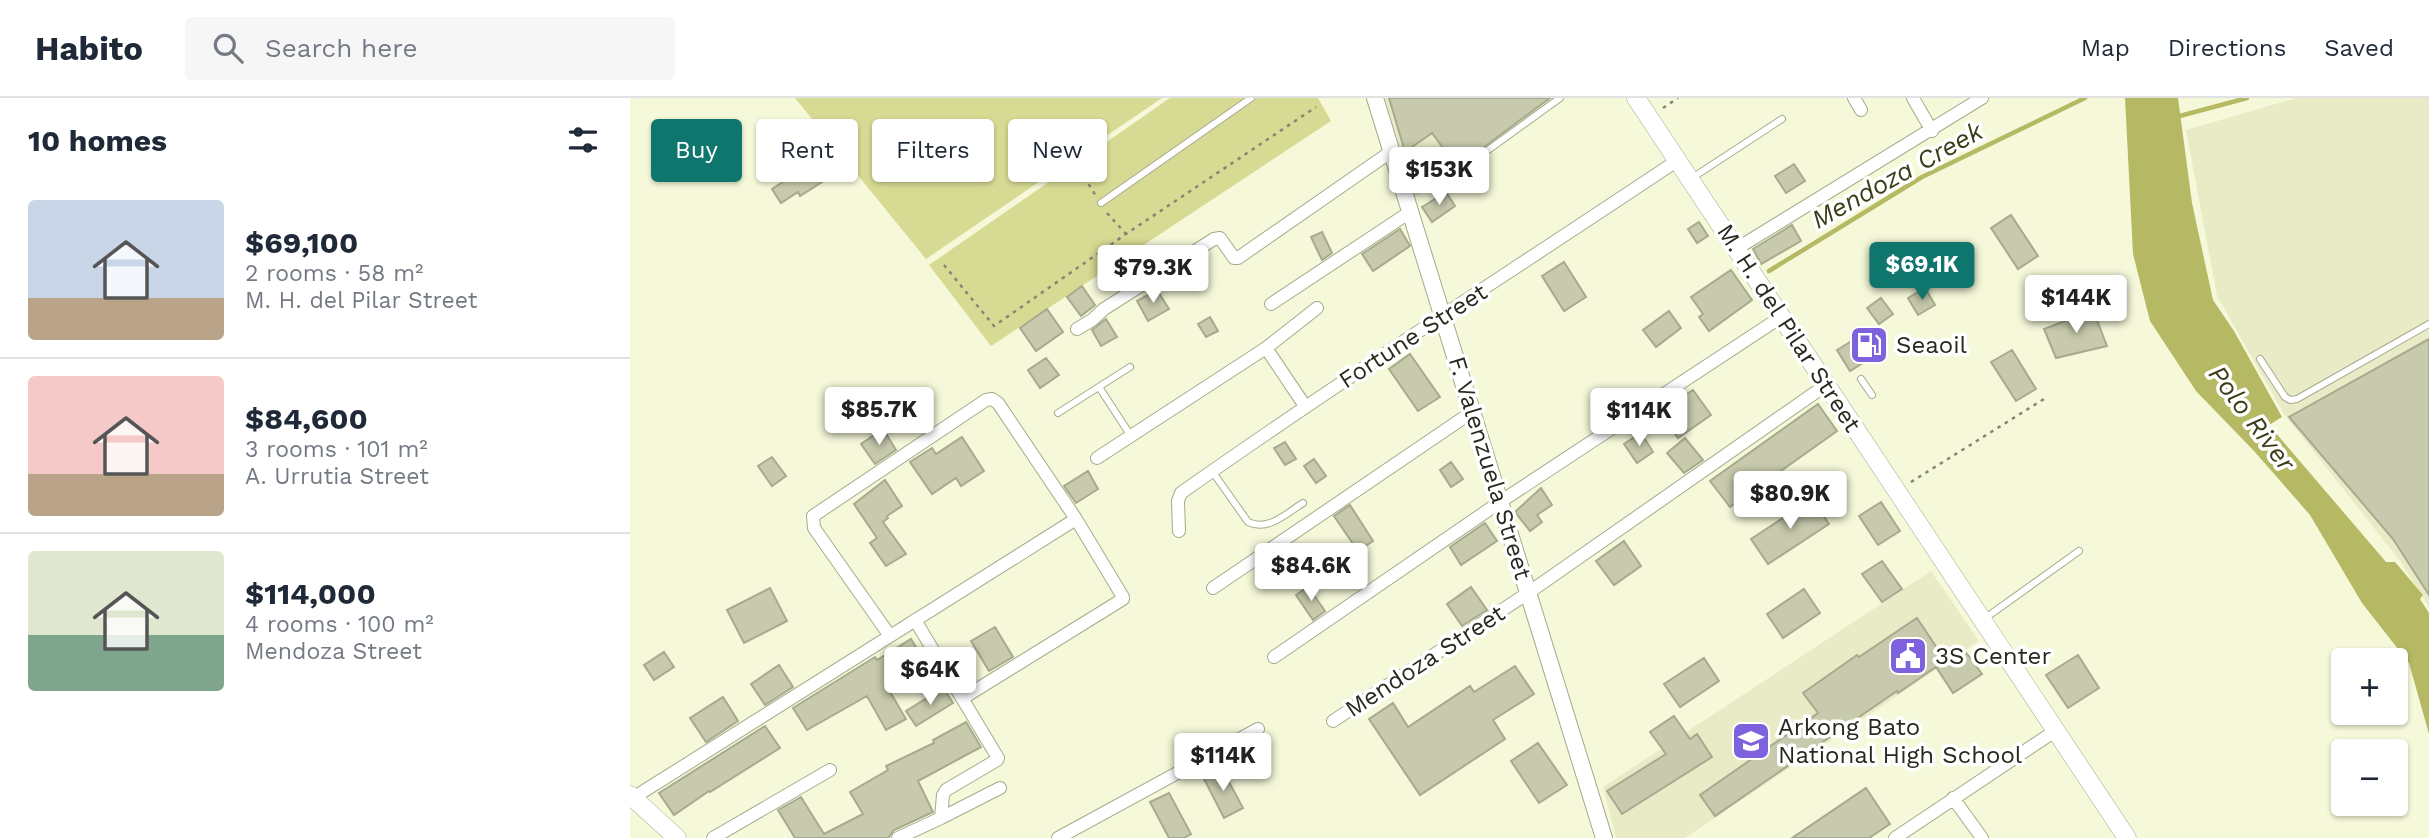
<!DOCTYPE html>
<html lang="en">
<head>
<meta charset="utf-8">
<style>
  :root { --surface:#fff; --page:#f6f6f7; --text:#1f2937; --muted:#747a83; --line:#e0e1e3; --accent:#0f766e }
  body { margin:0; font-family:"Work Sans",sans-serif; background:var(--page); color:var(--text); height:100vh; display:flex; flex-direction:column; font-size:26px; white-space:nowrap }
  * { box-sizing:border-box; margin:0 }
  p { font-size:23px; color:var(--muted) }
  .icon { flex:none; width:38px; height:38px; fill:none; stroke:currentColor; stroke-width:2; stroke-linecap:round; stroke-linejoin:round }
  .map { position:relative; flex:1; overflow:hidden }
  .drawer { display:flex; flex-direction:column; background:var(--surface); width:630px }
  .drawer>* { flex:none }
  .hud { position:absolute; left:21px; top:21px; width:665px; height:63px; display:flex; gap:14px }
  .fabs { position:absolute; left:1701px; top:550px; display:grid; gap:14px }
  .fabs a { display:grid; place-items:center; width:77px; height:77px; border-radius:7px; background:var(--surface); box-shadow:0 2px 5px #0004; font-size:35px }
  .price { position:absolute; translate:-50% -60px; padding:0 16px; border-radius:7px; background:#fff; color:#222; font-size:23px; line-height:46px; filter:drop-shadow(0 2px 4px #0008) }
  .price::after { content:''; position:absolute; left:50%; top:42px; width:21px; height:16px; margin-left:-10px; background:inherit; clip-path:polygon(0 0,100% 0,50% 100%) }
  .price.current { background:var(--accent); color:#fff }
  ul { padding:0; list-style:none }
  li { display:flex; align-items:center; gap:21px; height:175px; padding:0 28px }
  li+li { border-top:2px solid var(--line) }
  li span { display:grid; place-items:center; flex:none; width:196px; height:140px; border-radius:7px; color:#555 }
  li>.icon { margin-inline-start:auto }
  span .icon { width:84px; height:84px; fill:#fffc; stroke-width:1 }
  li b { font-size:30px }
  h2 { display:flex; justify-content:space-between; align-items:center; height:84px; padding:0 28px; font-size:30px }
  .chip { padding:0 24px; border-radius:7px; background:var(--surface); box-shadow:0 2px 5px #0004; font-size:24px; line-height:63px }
  .chip.current { background:var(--accent); color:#fff }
  header { display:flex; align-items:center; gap:42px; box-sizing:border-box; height:98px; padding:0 35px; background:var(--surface); border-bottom:2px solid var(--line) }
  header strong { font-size:33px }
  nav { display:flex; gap:38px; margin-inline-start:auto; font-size:24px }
  .search { width:490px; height:63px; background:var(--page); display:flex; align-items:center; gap:18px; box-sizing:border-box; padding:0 24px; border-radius:7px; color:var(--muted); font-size:26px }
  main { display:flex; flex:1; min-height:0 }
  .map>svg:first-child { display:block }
  .built { fill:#e9ebc7 }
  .green { fill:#d7da93 }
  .water { fill:#b6b963 }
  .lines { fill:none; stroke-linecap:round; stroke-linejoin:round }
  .stream { stroke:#b6b963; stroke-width:4.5 }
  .building { fill:#c8caad; stroke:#a8aa8e; stroke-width:2 }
  .service-casing { stroke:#a7a98d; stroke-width:8 }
  .minor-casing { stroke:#a7a98d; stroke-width:14 }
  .tertiary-casing { stroke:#a7a98d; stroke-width:18 }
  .secondary-casing { stroke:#a7a98d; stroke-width:19 }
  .path { stroke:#858773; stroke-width:2.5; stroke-dasharray:3.5 5; stroke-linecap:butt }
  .service { stroke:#fff; stroke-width:6 }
  .minor { stroke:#fff; stroke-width:12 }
  .tertiary { stroke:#fff; stroke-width:16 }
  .secondary { stroke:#fff; stroke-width:18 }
  .labels { text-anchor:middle; stroke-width:7; stroke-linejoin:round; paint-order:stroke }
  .street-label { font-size:24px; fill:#292a1f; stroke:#fff }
  .poi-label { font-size:24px; fill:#292a1f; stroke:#fff; text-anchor:start }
  .water-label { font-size:26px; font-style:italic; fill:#3c3d18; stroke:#fff }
</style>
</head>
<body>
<header>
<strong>Habito</strong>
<div class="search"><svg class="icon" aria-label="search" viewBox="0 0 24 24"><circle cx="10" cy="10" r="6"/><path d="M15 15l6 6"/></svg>Search here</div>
<nav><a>Map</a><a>Directions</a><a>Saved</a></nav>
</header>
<main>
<section class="drawer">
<h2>10 homes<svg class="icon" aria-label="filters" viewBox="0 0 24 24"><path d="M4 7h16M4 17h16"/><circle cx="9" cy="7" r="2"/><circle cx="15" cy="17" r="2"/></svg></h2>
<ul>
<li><span style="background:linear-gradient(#c9d6e8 70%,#b9a48a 0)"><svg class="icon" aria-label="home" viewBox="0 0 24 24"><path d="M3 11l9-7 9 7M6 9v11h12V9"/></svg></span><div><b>$69,100</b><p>2 rooms · 58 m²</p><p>M. H. del Pilar Street</p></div></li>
<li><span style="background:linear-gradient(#f6c9c9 70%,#b9a48a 0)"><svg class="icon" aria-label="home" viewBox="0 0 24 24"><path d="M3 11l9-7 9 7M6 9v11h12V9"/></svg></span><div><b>$84,600</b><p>3 rooms · 101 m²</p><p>A. Urrutia Street</p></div></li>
<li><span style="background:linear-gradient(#dfe7d0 60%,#7fa58c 0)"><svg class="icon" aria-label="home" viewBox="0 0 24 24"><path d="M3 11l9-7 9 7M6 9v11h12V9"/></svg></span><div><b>$114,000</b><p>4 rooms · 100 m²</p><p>Mendoza Street</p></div></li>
</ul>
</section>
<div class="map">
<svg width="1799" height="740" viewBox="0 0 1799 740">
  <rect width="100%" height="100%" fill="#f6f8da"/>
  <path class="built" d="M754,0H926L784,100Z
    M1666,0H1799V509L1770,463L1654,316L1587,198L1556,32Z
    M1301,473L1349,543L1055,740H986L973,689Z"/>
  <path class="green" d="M165,0H532L296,161Z
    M540,0H688L701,23L361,248L299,167Z"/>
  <path class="water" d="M1495,0H1548L1562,105L1583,202L1604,233L1652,319L1639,327L1756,464H1765L1793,497L1790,501L1799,515V636L1779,565L1732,505L1680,417L1624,353L1566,293L1520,223L1503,156Z"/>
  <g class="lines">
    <path class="stream" d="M1546,19L1617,0
      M1139,173L1292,79L1455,0"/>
  </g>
  <path class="building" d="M759,0H920L827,69L802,35L775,54Z
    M192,59L203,77L170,98L168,94L151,105L142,91Z
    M1164,66L1175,83L1156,95L1145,78Z
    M816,94L825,108L802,124L792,109Z
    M1381,117L1408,158L1388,171L1361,130Z
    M1069,124L1078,138L1067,145L1058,131Z
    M1162,127L1171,143L1131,166L1123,151Z
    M770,131L780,148L743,173L732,156Z
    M692,134L702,155L692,162L681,139Z
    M934,164L956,199L934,213L912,178Z
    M1101,172L1122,202L1079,233L1069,219L1073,216L1061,199Z
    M452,188L465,207L451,218L437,199Z
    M1295,190L1305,207L1288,217L1278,200Z
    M527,192L539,211L518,223L507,203Z
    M1251,200L1263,216L1249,226L1237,210Z
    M417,211L433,234L406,253L390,230Z
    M1463,212L1477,248L1426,260L1414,231Z
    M1039,213L1051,230L1026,249L1013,232Z
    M580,219L588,233L576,239L568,226Z
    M476,221L487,239L471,248L462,232Z
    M1233,236L1247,256L1220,273L1207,252Z
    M1799,241V497L1763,441L1659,319Z
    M1382,252L1406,291L1386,303L1361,264Z
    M780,256L810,299L788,313L759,271Z
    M416,260L429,277L410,290L398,272Z
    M1063,292L1081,317L1048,340L1030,315Z
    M1188,306L1207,333L1100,409L1080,383Z
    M253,331L266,352L245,366L231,346Z
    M1011,335L1023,354L1007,365L994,346Z
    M332,339L354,373L331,388L326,380L302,396L280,364L302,350L306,356Z
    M1055,340L1073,362L1054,375L1037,355Z
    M655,344L666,361L655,367L644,350Z
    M142,359L156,378L142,388L128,368Z
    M684,361L696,378L686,385L674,368Z
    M821,364L833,381L821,389L810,372Z
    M458,373L468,391L446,405L434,388Z
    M255,382L272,408L257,418L258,420L253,424L276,456L256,468L240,445L247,440L224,406Z
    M911,390L922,407L907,417L912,424L900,433L885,414Z
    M1182,401L1199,426L1138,466L1121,441Z
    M1251,404L1270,433L1248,447L1229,418Z
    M720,407L743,443L728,453L704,418Z
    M855,425L867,443L831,467L820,449Z
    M994,443L1011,468L984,487L966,463Z
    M1252,463L1272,491L1252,504L1232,476Z
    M678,489L695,513L683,522L666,497Z
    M841,489L857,512L832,528L817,506Z
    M140,490L157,523L114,545L97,512Z
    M1174,491L1190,515L1153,540L1137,516Z
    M1287,520L1317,565L1335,553L1352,576L1323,595L1306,569L1268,595L1267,593L1085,718L1070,697L1188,615L1173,595L1227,557L1229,559Z
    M365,529L383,559L359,573L341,543Z
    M281,541L295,564L256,587L276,621L256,632L237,598L177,632L163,610L245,559L247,562Z
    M34,554L44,569L24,582L14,567Z
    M1448,557L1469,590L1438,610L1416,577Z
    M1074,560L1089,583L1050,609L1034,586Z
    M149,567L163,589L135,607L121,586Z
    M885,568L904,596L863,622L875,641L790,697L739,621L763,605L778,629L840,588L844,594Z
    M313,590L323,605L286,628L276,613Z
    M93,599L108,623L76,644L60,620Z
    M1044,618L1060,641L1067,636L1082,659L992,716L977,693L1036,656L1020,634Z
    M336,624L351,649L288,683L303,714L264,732L258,740H165L148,712L171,699L194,736L233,716L220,694L258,672L256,668L304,645L303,642Z
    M135,628L150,650L80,694L79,693L44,717L29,695Z
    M908,645L937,687L909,705L881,663Z
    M591,669L613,710L594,720L573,679Z
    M1236,690L1260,726L1239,740H1162Z
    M539,695L561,736L554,740H539L520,704Z"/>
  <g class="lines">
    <defs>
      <path id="service" d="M836,68L930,0
        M1062,80L1152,21
        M471,105L621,0
        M1630,261L1655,299L1660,302L1667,301L1799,226
        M1231,281L1242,297
        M469,289L501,338
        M428,315L500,269
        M582,373L618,424C638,434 657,415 673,405
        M1354,521L1449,453"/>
      <path id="minor" d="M1224,0L1231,12
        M1283,0L1302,33
        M1106,151L1352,0
        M641,206L780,114
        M447,231L462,222L474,211L584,141L590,140L604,160H608L762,53
        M636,250L675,308
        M467,360L636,250L687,210
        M549,433L548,403L551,395C714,280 882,173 1048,62
        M583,490L842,314
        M260,538L184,430L183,418L356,302L362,301L368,305L446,421L493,499V501L333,600
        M644,559L870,404L1151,219
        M703,623L898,495L1196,287
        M3,700L446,421
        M1323,700L1352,740
        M311,720L370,690
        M83,740L200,672
        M268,740L311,720L313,697L316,692L367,662L368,660L285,522
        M428,740L628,631
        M1265,740L1425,633"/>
      <path id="tertiary" d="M745,0L974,740"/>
      <path id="secondary" d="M1006,0L1497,740
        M0,697L47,740"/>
    </defs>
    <use href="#service" class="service-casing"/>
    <use href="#minor" class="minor-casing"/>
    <use href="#tertiary" class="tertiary-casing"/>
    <use href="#secondary" class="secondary-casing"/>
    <path class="path" d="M1033,10L1048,0
      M454,79L466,98
      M477,115L496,136
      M314,167L364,228L496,136L686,9
      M1281,384L1414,301"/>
    <use href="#service" class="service"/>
    <use href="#minor" class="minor"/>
    <use href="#tertiary" class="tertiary"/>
    <use href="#secondary" class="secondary"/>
  </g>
  <defs>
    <symbol id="fuel-square" viewBox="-11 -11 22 22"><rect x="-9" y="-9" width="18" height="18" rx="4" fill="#7e61dc" stroke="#fff"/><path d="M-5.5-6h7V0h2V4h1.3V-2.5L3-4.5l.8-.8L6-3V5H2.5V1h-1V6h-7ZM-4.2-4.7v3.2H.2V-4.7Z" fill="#fff"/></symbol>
    <symbol id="civic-square" viewBox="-11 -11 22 22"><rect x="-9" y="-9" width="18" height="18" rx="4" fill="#7e61dc" stroke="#fff"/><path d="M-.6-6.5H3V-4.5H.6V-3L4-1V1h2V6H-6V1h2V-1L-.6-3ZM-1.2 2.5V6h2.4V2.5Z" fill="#fff"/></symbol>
    <symbol id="school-square" viewBox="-11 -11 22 22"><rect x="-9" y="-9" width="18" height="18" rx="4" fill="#7e61dc" stroke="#fff"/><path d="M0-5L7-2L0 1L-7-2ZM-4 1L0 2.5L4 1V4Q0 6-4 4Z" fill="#fff"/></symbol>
  </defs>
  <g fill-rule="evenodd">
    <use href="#fuel-square" x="1217" y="225" width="44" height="44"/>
    <use href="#civic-square" x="1256" y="536" width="44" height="44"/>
    <use href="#school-square" x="1099" y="621" width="44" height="44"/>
  </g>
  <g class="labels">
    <g class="street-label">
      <text transform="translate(1159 230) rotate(57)" y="8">M. H. del Pilar Street</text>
      <text transform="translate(783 238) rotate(-33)" y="8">Fortune Street</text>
      <text transform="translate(860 370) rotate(73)" y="8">F. Valenzuela Street</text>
      <text transform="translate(795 563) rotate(-33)" y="8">Mendoza Street</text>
    </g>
    <g class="poi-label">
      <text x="1266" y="255">Seaoil</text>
      <text x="1305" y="566">3S Center</text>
      <text x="1148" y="637">Arkong Bato<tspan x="1148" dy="28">National High School</tspan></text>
    </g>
    <g class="water-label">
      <text transform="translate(1267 77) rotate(-29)" y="9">Mendoza Creek</text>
      <text transform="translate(1622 320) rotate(53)" y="9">Polo River</text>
    </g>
  </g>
</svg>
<div class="fabs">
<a>+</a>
<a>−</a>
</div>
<b class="price" style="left:809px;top:109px">$153K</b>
<b class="price current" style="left:1292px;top:204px">$69.1K</b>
<b class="price" style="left:523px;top:207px">$79.3K</b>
<b class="price" style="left:1446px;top:237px">$144K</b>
<b class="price" style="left:249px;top:349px">$85.7K</b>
<b class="price" style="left:1009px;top:350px">$114K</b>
<b class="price" style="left:1160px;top:433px">$80.9K</b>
<b class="price" style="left:681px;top:505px">$84.6K</b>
<b class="price" style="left:300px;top:609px">$64K</b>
<b class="price" style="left:593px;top:695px">$114K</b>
<div class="hud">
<a class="chip current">Buy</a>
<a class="chip">Rent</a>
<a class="chip">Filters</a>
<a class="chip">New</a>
</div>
</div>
</main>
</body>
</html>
